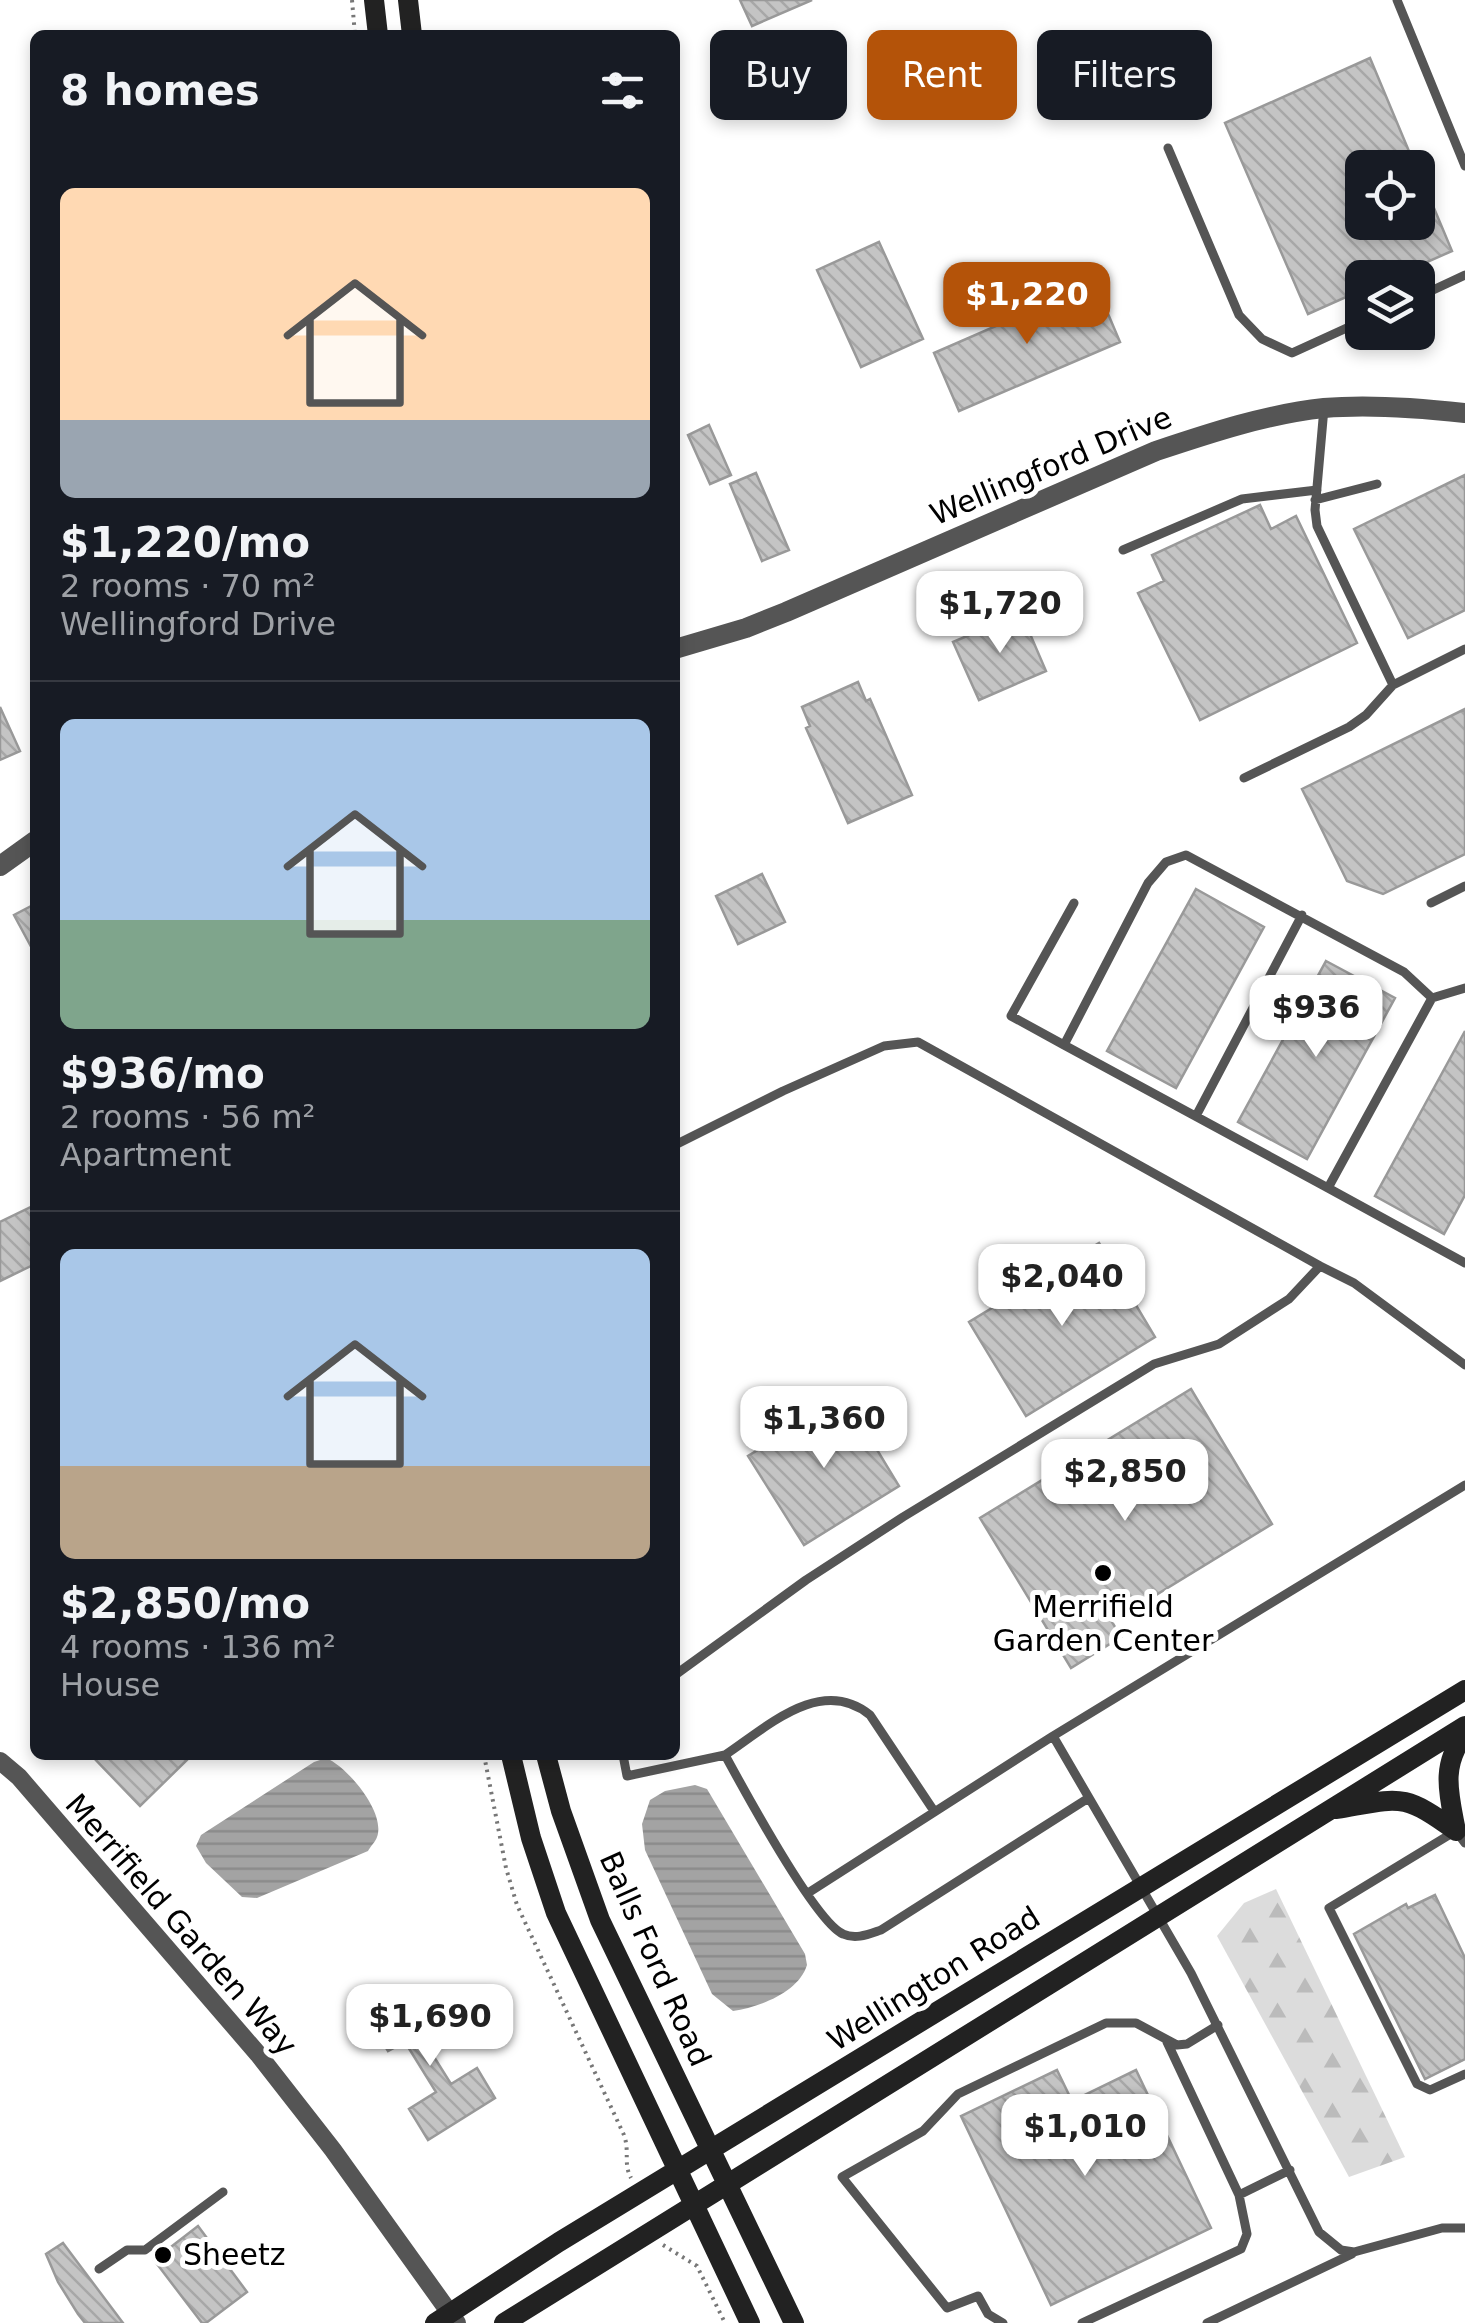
<!DOCTYPE html>
<html lang="en">
<head>
<meta charset="utf-8">
<style>
  :root { --surface:#171b24; --page:#20242c; --text:#f1f3f6; --muted:#9ea1a6; --line:#363941; --accent:#b45309 }
  body { margin:0; font-family:"DejaVu Sans",sans-serif; background:var(--page); color:var(--text); height:100vh; display:flex; flex-direction:column; font-size:38px; white-space:nowrap }
  * { box-sizing:border-box; margin:0 }
  p { font-size:32px; color:var(--muted) }
  .icon { flex:none; width:55px; height:55px; fill:none; stroke:currentColor; stroke-width:2; stroke-linecap:round; stroke-linejoin:round }
  .map { position:relative; flex:1; overflow:hidden }
  .panel { position:absolute; left:30px; top:30px; width:650px; height:1730px; display:flex; flex-direction:column; background:var(--surface); border-radius:15px; box-shadow:0 5px 15px #0003 }
  .panel>* { flex:none }
  .banner { position:absolute; left:710px; top:30px; width:605px; height:90px; display:flex; gap:20px }
  .fabs { position:absolute; left:1345px; top:150px; display:grid; gap:20px }
  .fabs a { display:grid; place-items:center; width:90px; height:90px; border-radius:15px; background:var(--surface); box-shadow:0 5px 15px #0003; font-size:50px }
  .price { position:absolute; translate:-50% -85px; padding:0 22px; border-radius:20px; background:#fff; color:#222; font-size:32px; line-height:65px; filter:drop-shadow(0 2px 5px #0008) }
  .price::after { content:''; position:absolute; left:50%; top:60px; width:30px; height:22px; margin-left:-15px; background:inherit; clip-path:polygon(0 0,100% 0,50% 100%) }
  .price.active { background:var(--accent); color:#fff }
  ul { padding:0; list-style:none }
  li { display:grid; align-content:center; gap:20px; height:530px; padding:0 30px }
  li+li { border-top:2px solid var(--line) }
  li span { display:grid; place-items:center; height:310px; border-radius:15px; color:#555 }
  li>.icon { margin-inline-start:auto }
  span .icon { width:180px; height:180px; fill:#fffc; stroke-width:1 }
  li b { font-size:42px }
  h2 { display:flex; justify-content:space-between; align-items:center; height:120px; padding:0 30px; font-size:42px }
  .pill { padding:0 35px; border-radius:15px; background:var(--surface); box-shadow:0 5px 15px #0003; font-size:35px; line-height:90px }
  .pill.active { background:var(--accent); color:#fff }
  .map>svg:first-child { display:block }
  .forest { fill:url(#forest-firs) }
  .water { fill:url(#water-rules) }
  .building { fill:url(#building-back-hatch); stroke:#999; stroke-width:2.5 }
  .lines { fill:none; stroke-linecap:round; stroke-linejoin:round }
  .path { stroke:#777; stroke-width:4; stroke-dasharray:2.5 5; stroke-linecap:butt }
  .service { stroke:#555; stroke-width:9 }
  .minor { stroke:#555; stroke-width:18 }
  .tertiary { stroke:#555; stroke-width:20 }
  .secondary { stroke:#222; stroke-width:20 }
  .poi-dot { fill:#000; stroke:#fff; stroke-width:4 }
  .labels { text-anchor:middle; stroke-width:10; stroke-linejoin:round; paint-order:stroke }
  .street-label { font-size:30px; fill:#000; stroke:#fff }
  .poi-label { font-size:30px; fill:#000; stroke:#fff }
</style>
</head>
<body>
<div class="map">
<svg width="1465" height="2323" viewBox="0 0 1465 2323">
  <defs>
    <pattern id="forest-firs" width="22" height="20" patternUnits="userSpaceOnUse" patternTransform="scale(2.5)"><rect width="22" height="20" fill="#dcdcdc"/><path d="M5 1l3.5 6h-7zM16 11l3.5 6h-7z" fill="#bbb"/></pattern>
    <pattern id="water-rules" width="6" height="5" patternUnits="userSpaceOnUse" patternTransform="scale(2.5)"><rect width="6" height="5" fill="#a3a3a3"/><path d="M0 2.5h6" fill="none" stroke="#8b8b8b"/></pattern>
    <pattern id="building-back-hatch" width="6" height="6" patternUnits="userSpaceOnUse" patternTransform="scale(2.5)"><rect width="6" height="6" fill="#c4c4c4"/><path d="M-1 5l2 2M0 0l6 6M5-1l2 2" fill="none" stroke="#a7a7a7"/></pattern>
  </defs>
  <rect width="100%" height="100%" fill="#fff"/>
  <path class="forest" d="M1276,1889L1405,2157L1349,2177L1217,1936L1244,1903Z"/>
  <path class="water" d="M326,1758C348,1767 386,1813 377,1837C376,1841 370,1847 368,1851L257,1898L242,1897L206,1863L196,1846L201,1835L314,1762Z
    M695,1785L707,1789L805,1954L807,1965C799,1992 760,2007 733,2011L712,1994L645,1850L642,1824L650,1800L665,1791Z"/>
  <path class="building" d="M740,0H812L752,26Z
    M1370,58L1416,168H1362V222H1418V170L1452,251L1391,278H1362V290L1308,314L1225,123Z
    M879,242L923,339L861,367L817,270Z
    M1095,283L1120,342L959,411L934,353Z
    M709,425L731,475L710,484L688,435Z
    M756,473L789,550L762,561L730,484Z
    M1465,475V610L1408,638L1354,529Z
    M1260,505L1271,529L1296,516L1357,643L1200,720L1138,593L1164,581L1152,555Z
    M1021,613L1046,671L979,700L953,642Z
    M858,682L866,701L870,699L912,795L848,823L806,728L810,726L802,707Z
    M0,707L20,751L0,760Z
    M1465,709V854L1383,894L1347,881L1302,789Z
    M762,874L785,922L738,944L716,896Z
    M1196,889L1264,927L1176,1088L1107,1051Z
    M35,904V954L14,915Z
    M1326,961L1395,998L1307,1159L1238,1122Z
    M1465,1031V1195L1444,1234L1375,1196Z
    M35,1205V1264L0,1281V1222Z
    M1099,1243L1155,1337L1026,1416L969,1322Z
    M1191,1389L1272,1524L1112,1622L1121,1637L1071,1668L980,1518Z
    M845,1397L899,1486L804,1545L748,1456Z
    M91,1755H192L140,1806Z
    M1435,1895L1465,1958V2059L1425,2079L1354,1934L1406,1904L1408,1908Z
    M410,1992L430,2025L419,2033L451,2084L477,2068L495,2098L428,2140L409,2109L436,2092L405,2042L388,2051L368,2018Z
    M1057,2070L1072,2101L1136,2070L1211,2228L1051,2305L961,2116Z
    M198,2226L247,2292L206,2323H202L154,2260Z
    M63,2243L123,2323H85L78,2314L58,2282L46,2254Z"/>
  <g class="lines">
    <path class="path" d="M352,0L355,35
      M484,1755L506,1868L517,1905L624,2135C630,2152 623,2163 631,2178
      M663,2245L697,2266L725,2323"/>
    <path class="service" d="M1397,0L1465,166
      M1168,148L1239,315L1262,339L1292,353L1362,321
      M1418,297L1465,275
      M1324,408L1315,510L1317,526L1393,685L1465,649
      M1315,500L1377,484
      M1123,550L1242,499L1317,490
      M1244,778L1349,727L1366,715L1393,685
      M1074,903L1011,1016L1064,1045L1148,883L1166,862L1186,855L1404,972L1432,998
      M1431,903L1465,886
      M1465,988L1432,998L1328,1188L1465,1263
      M1064,1045L1328,1188
      M1196,1116L1302,915
      M675,1145L783,1091L884,1046L918,1042L1320,1266
      M1465,1485L1053,1736L1191,1973L1319,2232L1341,2250L1354,2252L1442,2228H1465
      M675,1675L806,1580L903,1517L1154,1364L1219,1344L1289,1299L1320,1266L1354,1283L1465,1365
      M623,1755L627,1776L725,1755
      M934,1811L870,1715C821,1675 767,1727 725,1755C743,1788 815,1922 843,1934C856,1940 869,1934 881,1930L1087,1799
      M1456,1831L1465,1843
      M1454,1832L1329,1908L1417,2084L1430,2090L1465,2074
      M808,1893L1053,1736
      M1167,2042L1239,2195L1290,2170
      M99,2269L127,2250H145L223,2192
      M1003,2323L988,2314L978,2296L947,2308L842,2177L923,2131L958,2094L1106,2023H1136L1177,2045L1187,2044L1218,2025
      M1082,2323L1241,2249L1247,2234L1239,2195
      M1207,2323L1352,2254"/>
    <path class="minor" d="M0,1761L19,1777L258,2054L333,2150L457,2323"/>
    <path class="tertiary" d="M675,649L746,628L786,612L1156,451C1210,433 1267,414 1324,408C1369,404 1420,408 1465,413
      M0,866L35,841"/>
    <path class="secondary" d="M374,0L378,35
      M408,0L412,35
      M511,1755L531,1838L556,1913L750,2323
      M546,1755L561,1811L600,1920L794,2323
      M1337,1809C1401,1798 1402,1792 1456,1831
      M1456,1831C1449,1794 1440,1766 1465,1734
      M435,2323L559,2242L1465,1690
      M504,2323L1465,1726"/>
  </g>
  <g class="poi-dot">
    <circle cx="1103" cy="1573" r="10"/>
    <circle cx="163" cy="2255" r="10"/>
  </g>
  <g class="labels">
    <g class="street-label">
      <text transform="translate(1051 466) rotate(-23)" y="10">Wellingford Drive</text>
      <text transform="translate(181 1925) rotate(49)" y="10">Merrifield Garden Way</text>
      <text transform="translate(655 1959) rotate(66)" y="10">Balls Ford Road</text>
      <text transform="translate(934 1979) rotate(-32)" y="10">Wellington Road</text>
    </g>
    <g class="poi-label">
      <text x="1103" y="1617">Merrifield<tspan x="1103" dy="34">Garden Center</tspan></text>
      <text x="183" y="2265" text-anchor="start">Sheetz</text>
    </g>
  </g>
</svg>
<div class="fabs">
<a><svg class="icon" aria-label="locate" viewBox="0 0 24 24"><circle cx="12" cy="12" r="6"/><path d="M12 2v4M12 18v4M2 12h4M18 12h4"/></svg></a>
<a><svg class="icon" aria-label="layers" viewBox="0 0 24 24"><path d="M12 4l9 5-9 5-9-5zM3 14l9 5 9-5"/></svg></a>
</div>
<b class="price active" style="left:1027px;top:347px">$1,220</b>
<b class="price" style="left:1000px;top:656px">$1,720</b>
<b class="price" style="left:1316px;top:1060px">$936</b>
<b class="price" style="left:1062px;top:1329px">$2,040</b>
<b class="price" style="left:824px;top:1471px">$1,360</b>
<b class="price" style="left:1125px;top:1524px">$2,850</b>
<b class="price" style="left:430px;top:2069px">$1,690</b>
<b class="price" style="left:1085px;top:2179px">$1,010</b>
<div class="banner">
<a class="pill">Buy</a>
<a class="pill active">Rent</a>
<a class="pill">Filters</a>
</div>
<section class="panel">
<h2>8 homes<svg class="icon" aria-label="filters" viewBox="0 0 24 24"><path d="M4 7h16M4 17h16"/><circle cx="9" cy="7" r="2"/><circle cx="15" cy="17" r="2"/></svg></h2>
<ul>
<li><span style="background:linear-gradient(#ffd9b3 75%,#9aa5b1 0)"><svg class="icon" aria-label="home" viewBox="0 0 24 24"><path d="M3 11l9-7 9 7M6 9v11h12V9"/></svg></span><div><b>$1,220/mo</b><p>2 rooms · 70 m²</p><p>Wellingford Drive</p></div></li>
<li><span style="background:linear-gradient(#a9c7e8 65%,#7fa58c 0)"><svg class="icon" aria-label="home" viewBox="0 0 24 24"><path d="M3 11l9-7 9 7M6 9v11h12V9"/></svg></span><div><b>$936/mo</b><p>2 rooms · 56 m²</p><p>Apartment</p></div></li>
<li><span style="background:linear-gradient(#a9c7e8 70%,#b9a48a 0)"><svg class="icon" aria-label="home" viewBox="0 0 24 24"><path d="M3 11l9-7 9 7M6 9v11h12V9"/></svg></span><div><b>$2,850/mo</b><p>4 rooms · 136 m²</p><p>House</p></div></li>
</ul>
</section>
</div>
</body>
</html>
